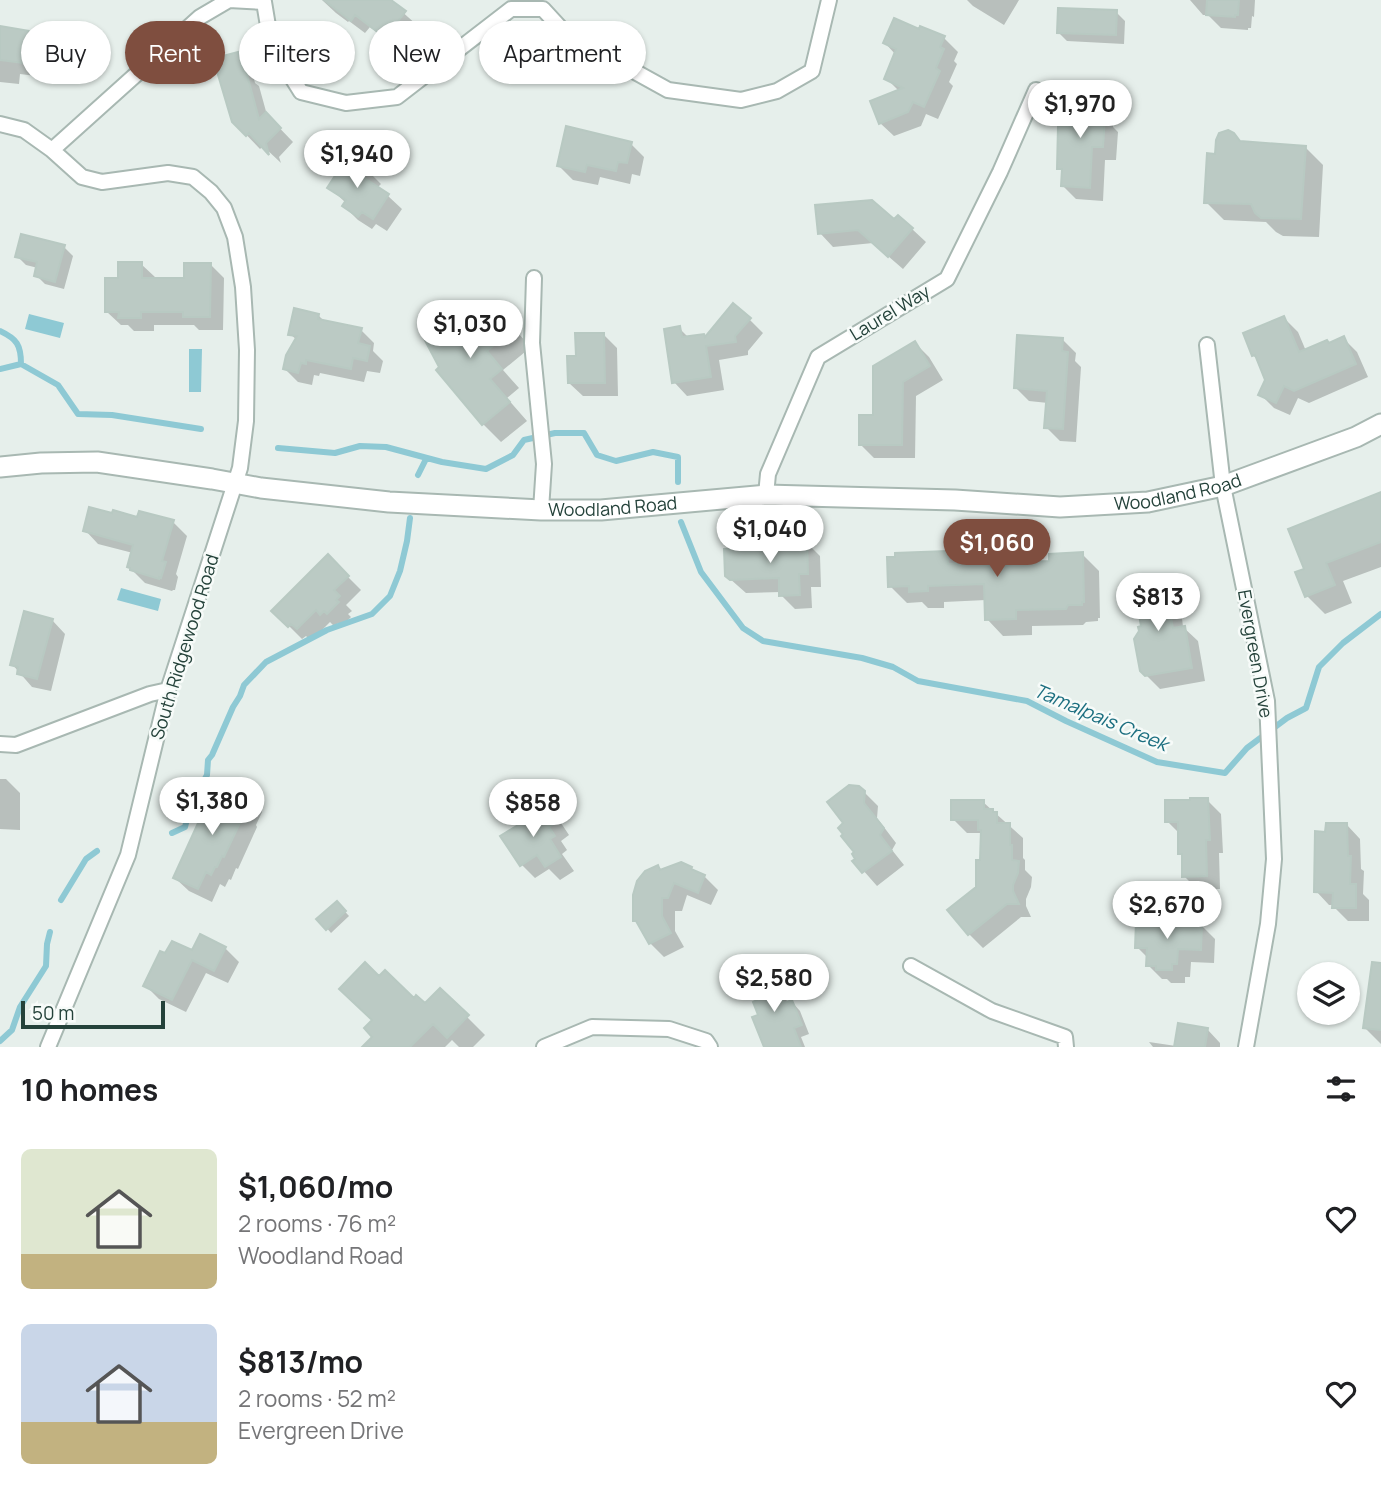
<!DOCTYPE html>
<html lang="en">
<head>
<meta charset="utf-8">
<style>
  :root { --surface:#fff; --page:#f6f6f6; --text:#202124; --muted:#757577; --accent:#7f4e3f }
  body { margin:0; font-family:Manrope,sans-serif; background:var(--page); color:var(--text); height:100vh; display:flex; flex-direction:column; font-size:26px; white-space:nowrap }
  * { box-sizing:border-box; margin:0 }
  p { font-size:23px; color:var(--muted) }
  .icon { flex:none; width:38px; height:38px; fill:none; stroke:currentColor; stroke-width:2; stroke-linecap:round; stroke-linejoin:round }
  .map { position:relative; height:1047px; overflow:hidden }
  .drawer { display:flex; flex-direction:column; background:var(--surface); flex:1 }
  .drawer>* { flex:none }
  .hud { position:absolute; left:21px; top:21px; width:700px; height:63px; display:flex; gap:14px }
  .buttons { position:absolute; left:1297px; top:962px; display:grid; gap:14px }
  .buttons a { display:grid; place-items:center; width:63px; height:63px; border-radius:50%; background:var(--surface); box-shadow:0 2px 5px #0004; font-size:35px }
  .scale { position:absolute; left:21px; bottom:18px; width:144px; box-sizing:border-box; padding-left:7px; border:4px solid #24423a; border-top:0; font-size:19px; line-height:24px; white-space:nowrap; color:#24423a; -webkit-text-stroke:5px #f7fbf9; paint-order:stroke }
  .price { position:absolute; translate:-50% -60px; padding:0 16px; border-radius:24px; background:#fff; color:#222; font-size:23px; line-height:46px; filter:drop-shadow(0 2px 4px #0008) }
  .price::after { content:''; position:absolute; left:50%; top:42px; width:21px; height:16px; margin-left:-10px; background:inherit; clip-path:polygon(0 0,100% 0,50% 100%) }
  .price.selected { background:var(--accent); color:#fff }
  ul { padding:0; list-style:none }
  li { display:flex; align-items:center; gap:21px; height:175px; padding:0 21px }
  li span { display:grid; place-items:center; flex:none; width:196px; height:140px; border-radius:10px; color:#555 }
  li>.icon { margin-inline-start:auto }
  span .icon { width:84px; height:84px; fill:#fffc; stroke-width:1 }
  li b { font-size:30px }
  h2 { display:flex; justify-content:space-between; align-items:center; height:84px; padding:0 21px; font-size:30px }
  .chip { padding:0 24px; border-radius:32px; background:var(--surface); box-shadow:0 2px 5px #0004; font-size:24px; line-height:63px }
  .chip.selected { background:var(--accent); color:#fff }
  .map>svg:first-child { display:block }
  .water { fill:#8ec9d4 }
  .shadow { fill:#0003 }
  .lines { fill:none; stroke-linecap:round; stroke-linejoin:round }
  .stream { stroke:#8ec9d4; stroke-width:6 }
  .building { fill:#bbcac4; stroke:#b8c9c2; stroke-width:2 }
  .minor-casing { stroke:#a8b8b2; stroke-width:18 }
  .tertiary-casing { stroke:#a8b8b2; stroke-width:23 }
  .minor { stroke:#fff; stroke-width:14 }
  .tertiary { stroke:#fff; stroke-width:19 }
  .labels { text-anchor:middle; stroke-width:5; stroke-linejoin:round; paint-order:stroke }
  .street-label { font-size:18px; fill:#24423a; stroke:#f7fbf9 }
  .water-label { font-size:19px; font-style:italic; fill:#1c6f80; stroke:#f7fbf9 }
</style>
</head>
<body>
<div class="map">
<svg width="1381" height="1047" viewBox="0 0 1381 1047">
  <rect width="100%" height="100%" fill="#e6efeb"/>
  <path class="water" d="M29,314L64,323L60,338L25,329Z
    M189,349H202L201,392H189Z
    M121,588L161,599L158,611L117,600Z"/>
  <path class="shadow" d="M322,0H389L418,26L410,38L407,35L397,48L370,27L365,33L349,21L348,22L336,13Z
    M967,0H1019L1004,25L973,6Z
    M1190,0H1255L1254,17L1252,16L1251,28H1248V30L1221,28L1208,15H1203Z
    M1116,12L1125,21L1124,44L1067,41L1058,32Z
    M0,28L29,32L32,35L42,36L55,50L52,78L20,74L19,84L0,82Z
    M921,28L944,38L958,52L954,61L957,64L949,82L953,86L938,119L926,114L921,126L894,136L880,123L899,91L886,78L896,55L885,43L919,31Z
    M237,54L251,67L255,83L259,86L267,115L293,142L279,157L281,163L263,146L260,149L233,121Z
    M1100,96L1114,110L1113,127L1118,132L1116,160H1105L1103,201L1076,199L1063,186L1064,173L1059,168L1072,129Z
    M1241,143L1305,147L1323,165L1319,237L1283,236L1276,232L1266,222L1224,220L1206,202L1217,156Z
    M631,144L644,157L640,176L632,174L630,184L600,177L598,185L573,180L559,166Z
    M367,170L381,184L377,188L388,196L402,209L387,231L376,224L372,229L358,220L344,206L346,203L329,187Z
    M895,222L912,229L926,242L903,269L873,243L833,247L820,233Z
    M64,247L73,256L64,289L45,284L36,275L38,268L26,265L17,256Z
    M141,264L155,277V280H185L210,264L224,278L223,330H199L194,325H154V331H134L128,325H121L107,312L120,280Z
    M464,312L479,327L498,312L531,347L503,370L519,388L507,398L527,421L501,442L483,424Z
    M318,315L326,323L361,330L374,343L373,351L383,361L380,373L367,371L364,382L320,373L319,376L314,375L312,385L298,382L285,369L297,340L290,334Z
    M1284,318L1298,332L1306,351L1330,345L1344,339L1357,352L1368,377L1309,403L1298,398L1290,415L1274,408L1260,394L1267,380L1260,362L1253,355Z
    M749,319L763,333L748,351V355L719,360L724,390L687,396L674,382L679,328L689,338H706Z
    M603,334L617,348L618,396H583L569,383L577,358Z
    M1062,339L1076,353L1075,361L1081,367L1076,442L1060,441L1046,427L1048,403L1029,401L1016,388Z
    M915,343L929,357L943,380L916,396L915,458H874L860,444Z
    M1381,494V567L1343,581L1352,603L1325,614L1307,596L1306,570Z
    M173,522L187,536L176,574L178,577L175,590H173L172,591L145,583L129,567L133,553L98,544L85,530Z
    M806,542L820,556L821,587H811L812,608L795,609L781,595V592L746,593L729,578L753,550L792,546Z
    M1006,551L1020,563H1051L1082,554L1099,571L1100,618H1098V621L1086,622L1083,625L1032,626V635L1003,636L987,619L986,600L944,602V608H928L922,602L907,603L890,586L947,552L959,565L985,563Z
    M328,557L361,590L346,605L352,611L348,614L351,617L342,626L338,623L335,627L330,622L311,641L306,636L302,639L274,611Z
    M1157,579L1171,593L1174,611L1182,618L1183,627L1198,641L1205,681L1160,689L1141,670L1143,628Z
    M52,620L65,634L51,691L32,687L12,664Z
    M0,779H6L20,793V830L0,829Z
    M864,792L878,806L877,818L896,843L892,850L904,865L877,886L855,861L858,859Z
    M248,798L262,812L256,825L257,827L238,869L236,868L231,880L229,879L225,887L220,884L212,902L189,891L175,878Z
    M1207,800L1221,814L1223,853H1219L1220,889H1197L1184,876L1183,857L1180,853V834L1167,821Z
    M983,802L1023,838V858L1025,860V870L1032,877L1031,887L1026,899V906L1031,917H1021L983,948L969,934L982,862V833H967L953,819Z
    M547,809L561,823L569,835L561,841L567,850L562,854L574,871L560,880L549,869L535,878L522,865Z
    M1347,825L1360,839L1361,869L1364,871L1363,894L1369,900V921H1348L1334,907V905H1329L1316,891L1327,833Z
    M658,867L662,872L691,868L695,873L704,876L718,890L711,905L687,895L682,911H675V931L684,947L664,957L650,943L641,927L635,921Z
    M337,903L349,916L331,933L319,919Z
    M1201,925L1215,939L1214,963L1191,962L1190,977H1185V983H1171L1167,979H1162L1148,965V958L1137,947Z
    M225,948L239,962L228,983L206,973L186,1012L159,999L145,985L192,953Z
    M770,972L779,981L788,1004L792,1002L800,1011L809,1034L801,1037L805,1047H765L759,1001Z
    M1381,977V1044L1364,1027Z
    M379,979L425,1006L440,990L485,1035L473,1047H459L452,1040L445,1047H369L375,1037L374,1020Z
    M1207,1029L1220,1043V1047H1153L1149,1042L1176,1046Z"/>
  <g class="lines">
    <path class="stream" d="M0,331C17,339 21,345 21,364
      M0,369L21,364L58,385L78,414L112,415L201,429
      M278,448L335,453L360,446L386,447L442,462L486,469L513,455L524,440L555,433H584L597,455L616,461L653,452L678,457V482
      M418,475L426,459
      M681,522L701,572L743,628L763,641L862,658L893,667L918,681L1027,701L1066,721L1157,762L1225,773L1247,748L1287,718L1306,708L1319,667L1343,643L1381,614
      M172,833L185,827L191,803L207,775L208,760L212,755L233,707L240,696L244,685L266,662L327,630L372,614L390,596L400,571L407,541L410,518
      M61,900L86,859L97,851
      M0,1041L12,1030L20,1007L46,966L47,944L50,932"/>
  </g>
  <path class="building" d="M324,0H391L406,11L395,25L393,23L383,36L355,15L351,21Z
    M1207,0H1239L1238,15H1235V17L1206,15Z
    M1058,8L1117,10L1116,35L1057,33Z
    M894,18L919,29L920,26L945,36L940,47L944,49L936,68L940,71L924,107L913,102L908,112L879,124L870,101L903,88L884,79L896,49L883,43Z
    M0,26L30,31V33L43,35L38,65L0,60Z
    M238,52L243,71H246L259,119L266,112L281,128L266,143L269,155L249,133L246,136L232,122L216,68L221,66L219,57Z
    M1072,92L1101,94L1099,117H1105L1103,147H1092L1090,188L1061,186L1062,169H1057L1058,126L1070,127Z
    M566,126L632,142L627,163L618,162L616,171L587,165L585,172L557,166Z
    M1228,130L1234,133L1240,141L1306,146L1301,219L1261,218L1255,213L1251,204L1204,203L1207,153L1215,154L1216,140L1219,133Z
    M348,156L368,169L363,177L389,194L373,219L362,212L358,217L342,206L346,200L327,188Z
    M872,200L894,219L898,215L913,228L888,257L858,230L818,234L815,205Z
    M21,234L65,245L55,282L34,276L37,262L15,257Z
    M118,262H142V278H184V263H211L210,317H183V312H141V318H118L119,312H105V278H118Z
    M733,303L751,318L735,336L736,342L706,346L711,377L672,383L664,329L680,326L682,337L704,334L705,337Z
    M294,308L319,314L318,319L362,328L358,343L370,346L367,361L353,358L351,369L306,360V364L301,363L298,373L283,369L286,355L297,336L288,335Z
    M498,309L514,328L487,351L502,369L490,379L510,402L482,425L436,370L439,367L421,333L464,310L474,329Z
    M1284,316L1299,352L1327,340L1329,343L1344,336L1356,364L1294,391L1284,386L1276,403L1258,395L1265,380L1255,355L1252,356L1243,333Z
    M575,333H604L605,383H568L567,356H576Z
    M1017,335L1063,338L1062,351L1068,352L1063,429L1044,428L1047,391L1014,388Z
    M915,341L930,366L903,382L902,445H859V415H873V366Z
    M1381,492V542L1326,563L1335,585L1305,597L1295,572L1304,569L1288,529Z
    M89,507L112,513L113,510L137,517L139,511L174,520L162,561L166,562L161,578L159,577V579L130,570V568L127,567L133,545L83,531Z
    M807,540L808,574H799L800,595L779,596V578L730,580L725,576L724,549L751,548V546L790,544V541Z
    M1006,549L1007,552H1011L1012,562L1049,561V554L1083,552L1084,602H1082V605H1068L1066,609L1016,610V619L985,620L984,584L928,586V591L909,592V586L888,587L887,557H895V553L947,551L948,564L983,562V551H986V550Z
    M328,554L349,576L334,590L340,596L336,600L339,602L327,614L324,611L320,615L316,610L297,629L291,624L288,627L271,611Z
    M1158,577L1163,604L1168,603L1173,628L1185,626L1192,668L1145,676L1140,671L1134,639L1139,631L1138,627L1141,626L1133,582Z
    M24,611L53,619L37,679L17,674L18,667L10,665Z
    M849,785L859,786L865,791L864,803L884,828L880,835L892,851L862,873L852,861L855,859L852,854L854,852L841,836L843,834L838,828L843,823L827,802Z
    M230,788L249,797L243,811L245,812L224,857L222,856L217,867H215L211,875L206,872L198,889L173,878L208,801L210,802L211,799L214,800L218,790L227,794Z
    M1190,798H1208L1210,840H1206L1207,876L1182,877V854H1178V822H1165V800H1190Z
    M951,800H984V809H993V812H997V823H1010V845H1012V860L1019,861L1018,873L1013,885V891L1019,904H1007L968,935L947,910L976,887V860H980L981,830H978V820H951Z
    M548,807L557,821L549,827L555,836L550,839L561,857L545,867L537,855L520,866L500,836Z
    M1326,823H1347L1348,856H1351L1350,884H1356V908H1332L1333,893L1314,892L1315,831L1325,832Z
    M681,862L692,867L691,869L705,875L698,893L674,883L668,898H662V916L671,933L649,944L636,921H633V895L637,881L645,871L658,865L660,870Z
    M337,901L346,911L326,930L316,919Z
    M1136,921L1202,923L1201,950L1178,949L1177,964H1172V970H1156V966H1146L1147,948H1135Z
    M200,934L226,947L214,971L192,960L172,1000L143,986L160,951L165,953L172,941L192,950Z
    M365,962L379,976L385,970L414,998L416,995L425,1003L440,988L469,1015L447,1038L433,1024L410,1047H362L372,1037L364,1028L372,1020L339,989Z
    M1372,962L1381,963V1030L1363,1028Z
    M770,970L784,1003L792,1000L802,1025L794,1028L801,1047H764L752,1017L758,1015L753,1002L757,1000L748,979Z
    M1178,1023L1208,1028L1205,1047H1174Z"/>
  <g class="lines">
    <defs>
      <path id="minor" d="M0,124L24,130L52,150L82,177L102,182L168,173L193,177L211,192L224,208L235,237L243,287L247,350L246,421L240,468L168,690L128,855L48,1047
        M52,150L200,17L229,0L264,2L271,44L301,92L346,103L397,97L511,9H543L578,47L630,69L668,90L741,100L777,91L812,71L829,0
        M534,278L532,343L544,464L541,510
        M1207,345L1223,486L1267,701L1274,859L1268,924L1246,1047
        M766,495L768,474L818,357L947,279L1000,172L1036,90
        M0,744L16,745L150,694L168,690
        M911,966L992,1011L1065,1037L1066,1047
        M544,1047L592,1027L669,1029L706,1041L710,1047"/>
      <g id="tertiary">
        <path id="s1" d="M0,467L41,463L97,462L212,479L261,488L389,502L541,510H601L766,495L955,500L1060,507L1148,502L1223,486L1356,437L1381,424"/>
      </g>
    </defs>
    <use href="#minor" class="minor-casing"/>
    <use href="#tertiary" class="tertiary-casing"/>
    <use href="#minor" class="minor"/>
    <use href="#tertiary" class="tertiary"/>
  </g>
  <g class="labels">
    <g class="street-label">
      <text transform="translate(890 313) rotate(-31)" y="6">Laurel Way</text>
      <text dy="6" stroke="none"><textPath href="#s1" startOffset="1183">Woodland Road</textPath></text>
      <text dy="6" stroke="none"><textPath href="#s1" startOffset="616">Woodland Road</textPath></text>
      <text transform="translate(185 647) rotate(-73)" y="6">South Ridgewood Road</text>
      <text transform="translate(1255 654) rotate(80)" y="6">Evergreen Drive</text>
    </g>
    <g class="water-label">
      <text transform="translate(1101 717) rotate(23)" y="7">Tamalpais Creek</text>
    </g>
  </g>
</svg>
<div class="buttons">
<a><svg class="icon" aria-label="layers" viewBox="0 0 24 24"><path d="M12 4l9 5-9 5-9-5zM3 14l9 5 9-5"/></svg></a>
</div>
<div class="scale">50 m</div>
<b class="price" style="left:1080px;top:140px">$1,970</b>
<b class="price" style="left:357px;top:190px">$1,940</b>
<b class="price" style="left:470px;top:360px">$1,030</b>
<b class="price" style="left:770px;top:565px">$1,040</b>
<b class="price selected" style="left:997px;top:579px">$1,060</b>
<b class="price" style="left:1158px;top:633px">$813</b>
<b class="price" style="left:212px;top:837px">$1,380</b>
<b class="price" style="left:533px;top:839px">$858</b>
<b class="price" style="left:1167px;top:941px">$2,670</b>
<b class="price" style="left:774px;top:1014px">$2,580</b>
<div class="hud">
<a class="chip">Buy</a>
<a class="chip selected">Rent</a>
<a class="chip">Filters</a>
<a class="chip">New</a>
<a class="chip">Apartment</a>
</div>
</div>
<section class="drawer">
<h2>10 homes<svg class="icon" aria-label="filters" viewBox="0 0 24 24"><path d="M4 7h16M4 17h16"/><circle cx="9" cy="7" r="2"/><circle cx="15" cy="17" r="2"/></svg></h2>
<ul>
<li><span style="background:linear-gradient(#dfe7d0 75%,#c2b280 0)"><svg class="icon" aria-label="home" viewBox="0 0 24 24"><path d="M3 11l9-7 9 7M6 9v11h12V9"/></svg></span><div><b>$1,060/mo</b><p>2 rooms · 76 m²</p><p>Woodland Road</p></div><svg class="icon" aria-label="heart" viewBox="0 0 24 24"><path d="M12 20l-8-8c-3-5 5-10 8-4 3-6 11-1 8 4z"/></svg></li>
<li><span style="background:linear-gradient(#c9d6e8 70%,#c2b280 0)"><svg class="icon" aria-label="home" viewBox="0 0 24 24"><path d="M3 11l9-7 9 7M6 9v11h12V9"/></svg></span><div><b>$813/mo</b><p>2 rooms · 52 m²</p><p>Evergreen Drive</p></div><svg class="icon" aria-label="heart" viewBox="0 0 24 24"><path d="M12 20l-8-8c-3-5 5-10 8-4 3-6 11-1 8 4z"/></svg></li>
</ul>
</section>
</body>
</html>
